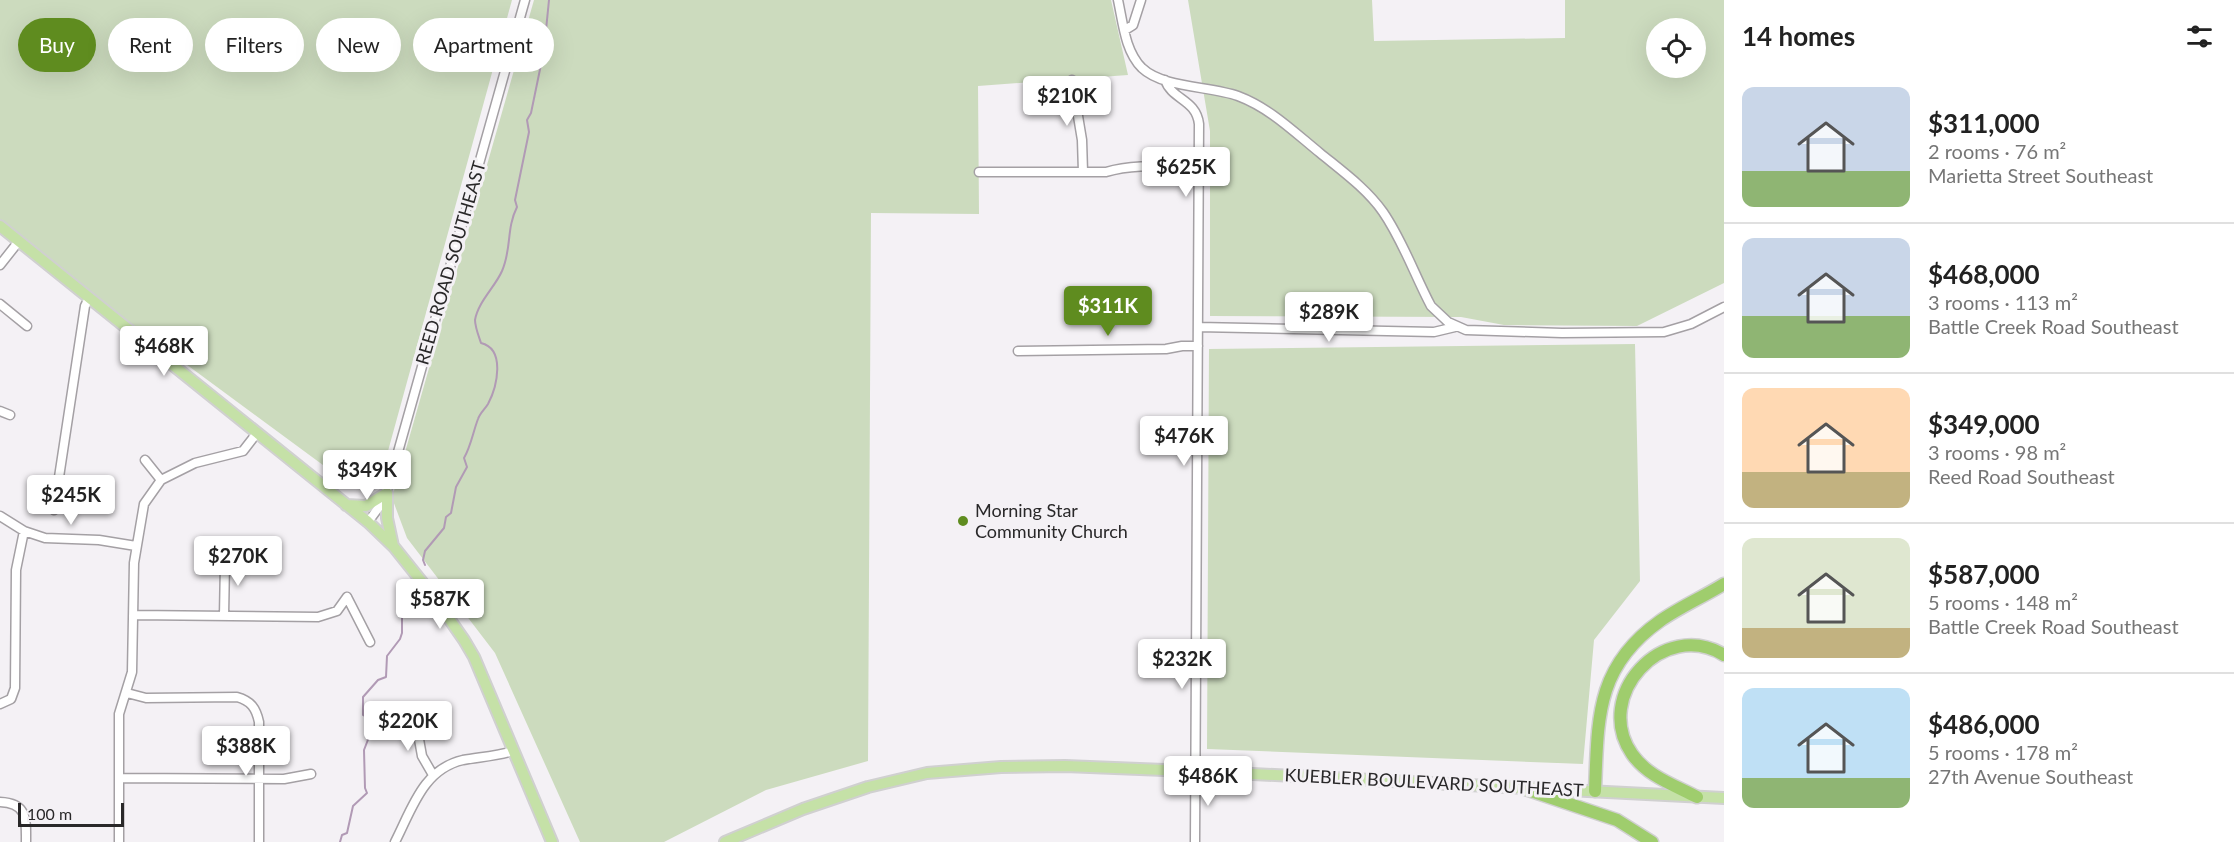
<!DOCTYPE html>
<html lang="en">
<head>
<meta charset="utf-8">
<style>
  :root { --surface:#fff; --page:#f2f2f2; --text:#222; --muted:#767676; --line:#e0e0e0; --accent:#5f8c1f }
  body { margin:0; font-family:Lato,sans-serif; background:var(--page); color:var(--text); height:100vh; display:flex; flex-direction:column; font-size:22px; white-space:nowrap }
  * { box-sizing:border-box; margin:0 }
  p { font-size:20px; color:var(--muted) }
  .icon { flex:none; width:33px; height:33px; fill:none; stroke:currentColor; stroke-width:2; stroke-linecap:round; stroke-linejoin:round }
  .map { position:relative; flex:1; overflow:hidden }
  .side { display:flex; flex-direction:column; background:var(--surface); width:510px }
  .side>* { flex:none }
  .banner { position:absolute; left:18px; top:18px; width:570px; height:54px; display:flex; gap:12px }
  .controls { position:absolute; left:1646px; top:18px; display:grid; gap:12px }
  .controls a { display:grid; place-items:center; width:60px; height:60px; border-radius:50%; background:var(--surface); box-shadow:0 6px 24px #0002; font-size:30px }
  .scale { position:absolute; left:18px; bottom:15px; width:106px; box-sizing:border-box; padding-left:6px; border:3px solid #292829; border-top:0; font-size:16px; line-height:21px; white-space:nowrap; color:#292829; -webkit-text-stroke:4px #f4f1f5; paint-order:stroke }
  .price { position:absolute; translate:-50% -51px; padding:0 14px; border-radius:6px; background:#fff; color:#222; font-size:20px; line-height:39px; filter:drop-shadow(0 2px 3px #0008) }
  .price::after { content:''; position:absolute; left:50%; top:36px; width:18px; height:14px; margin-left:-9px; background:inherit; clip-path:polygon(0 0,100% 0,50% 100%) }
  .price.active { background:var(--accent); color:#fff }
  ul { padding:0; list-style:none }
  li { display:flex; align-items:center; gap:18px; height:150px; padding:0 18px }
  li+li { border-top:2px solid var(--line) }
  li span { display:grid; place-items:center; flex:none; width:168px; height:120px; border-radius:12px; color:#555 }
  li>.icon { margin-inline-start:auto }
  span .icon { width:72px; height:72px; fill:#fffc; stroke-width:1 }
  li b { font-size:26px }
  h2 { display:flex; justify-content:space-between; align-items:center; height:72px; padding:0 18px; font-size:26px }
  .chip { padding:0 21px; border-radius:27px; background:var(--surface); box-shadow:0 6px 24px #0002; font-size:21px; line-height:54px }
  .chip.active { background:var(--accent); color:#fff }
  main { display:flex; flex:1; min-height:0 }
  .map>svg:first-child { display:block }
  .green { fill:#ccdbbe; fill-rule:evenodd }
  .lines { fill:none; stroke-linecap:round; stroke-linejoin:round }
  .stream { stroke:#b19ab5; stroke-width:2 }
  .minor-casing { stroke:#a4a0a4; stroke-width:11 }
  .major-casing { stroke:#d0d0d0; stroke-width:14 }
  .highway-casing { stroke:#d0d0d0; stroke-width:15 }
  .minor { stroke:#fff; stroke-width:8 }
  .major { stroke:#c5e1a7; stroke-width:10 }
  .highway { stroke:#9fcd6d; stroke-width:12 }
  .poi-dot { fill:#5f8c1f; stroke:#f4f1f5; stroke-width:2 }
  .labels { text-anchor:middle; stroke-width:6; stroke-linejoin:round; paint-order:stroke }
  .street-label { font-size:18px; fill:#292829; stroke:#f4f1f5 }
  .poi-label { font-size:18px; fill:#292829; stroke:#f4f1f5; text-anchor:start }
</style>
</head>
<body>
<main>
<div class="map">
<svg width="1724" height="842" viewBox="0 0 1724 842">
  <rect width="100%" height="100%" fill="#f4f1f5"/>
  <path class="green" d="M0,0H512L385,462L370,479L327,468L0,227Z
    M534,0H1111L1128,75L978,86L979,214L871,213L868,761L766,790L664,842H580L495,653L407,538L392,498Z
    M1188,0H1372L1374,41L1565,38V0H1724V283L1637,326L1504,325L1461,317L1210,316V131ZM1656,28H1695V68H1656Z
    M1635,344L1640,581L1594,640L1583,764L1207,749L1209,349Z"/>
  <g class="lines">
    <path class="stream" d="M425,565L423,560L425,551L444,528L446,517L451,513L456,487L467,467L464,458C471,446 473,432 478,419C480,413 485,409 488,404C497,387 506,349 481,343C479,337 475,327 475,320C478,302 495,287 502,271C512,248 506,229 517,207L515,200L529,132L527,120L531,113L544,50L549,0
      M340,842L342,835L347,833L353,806L367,793L365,788L364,750L369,737L370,719L363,715V697L378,680L386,677L387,656L400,639L402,633V614L404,606L401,587"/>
    <defs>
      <path id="minor" d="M1118,0C1123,23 1125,51 1142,68C1163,88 1210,86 1238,96C1270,108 1294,132 1320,153C1342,171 1367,189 1383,212C1403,241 1415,276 1431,306L1448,322L1466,330L1562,333L1664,332L1691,324L1724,307
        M1125,30L1133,25L1141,0
        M1072,80L1082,140L1083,172
        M1165,80C1172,100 1196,99 1199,124L1195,842
        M979,172H1106C1135,163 1168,167 1199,167
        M0,265L19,241
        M0,304L27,326
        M1198,327L1434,332L1455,327
        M1018,351L1166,349L1182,346H1198
        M0,411L10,415
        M145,460L161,480
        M54,510L85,306L89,298
        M0,516L24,531L45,538L99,540L136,546
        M368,522L382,503L389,484L525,0
        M347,597L370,642
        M133,615L318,617L337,611L347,597
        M224,616L225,563L231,551
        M127,693L146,698L237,697C251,701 256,708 259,722V842
        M0,704L11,699L15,688L16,570L24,531
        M415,717L422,756L433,775
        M119,778L284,779L311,774
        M0,802C28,803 26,820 26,842
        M119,842V714L132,672L134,563L144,504L161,480L195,463L243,451L257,433
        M395,842C412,809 423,769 463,760C480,757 497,756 513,751"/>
      <path id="major" d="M0,226L368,522L394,547L434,597L464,640L474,657L552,842
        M387,493V518L393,546
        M346,505L366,506L387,493
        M725,842L803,809L868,787L927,773L1001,767L1065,766L1214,772L1724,798"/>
      <path id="highway" d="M1516,786L1617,820L1652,842
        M1595,791C1598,719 1595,667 1660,621C1680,607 1703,597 1724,584
        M1697,797C1674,785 1647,776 1632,754C1592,696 1663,618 1724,655"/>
    </defs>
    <use href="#minor" class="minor-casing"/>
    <use href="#major" class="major-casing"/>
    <use href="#highway" class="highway-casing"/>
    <use href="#minor" class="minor"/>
    <use href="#major" class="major"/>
    <use href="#highway" class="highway"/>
  </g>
  <circle class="poi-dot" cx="963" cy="521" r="6"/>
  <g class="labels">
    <g class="street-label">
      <text transform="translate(451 263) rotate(-74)" y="6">REED ROAD SOUTHEAST</text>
      <text transform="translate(1434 783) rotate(3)" y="6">KUEBLER BOULEVARD SOUTHEAST</text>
    </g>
    <g class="poi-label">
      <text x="975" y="517">Morning Star<tspan x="975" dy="21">Community Church</tspan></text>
    </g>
  </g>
</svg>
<div class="controls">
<a><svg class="icon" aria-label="locate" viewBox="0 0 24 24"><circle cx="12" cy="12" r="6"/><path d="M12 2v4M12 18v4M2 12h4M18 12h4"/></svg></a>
</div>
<div class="scale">100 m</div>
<b class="price" style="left:1067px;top:127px">$210K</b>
<b class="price" style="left:1186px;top:198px">$625K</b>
<b class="price active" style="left:1108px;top:337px">$311K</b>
<b class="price" style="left:1329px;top:343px">$289K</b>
<b class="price" style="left:164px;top:377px">$468K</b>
<b class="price" style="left:1184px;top:467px">$476K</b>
<b class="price" style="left:367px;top:501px">$349K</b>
<b class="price" style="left:71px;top:526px">$245K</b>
<b class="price" style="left:238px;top:587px">$270K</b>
<b class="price" style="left:440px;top:630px">$587K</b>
<b class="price" style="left:1182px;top:690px">$232K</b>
<b class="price" style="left:408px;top:752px">$220K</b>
<b class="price" style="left:246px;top:777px">$388K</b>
<b class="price" style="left:1208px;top:807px">$486K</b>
<div class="banner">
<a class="chip active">Buy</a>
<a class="chip">Rent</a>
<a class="chip">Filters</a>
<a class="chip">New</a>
<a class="chip">Apartment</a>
</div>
</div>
<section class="side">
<h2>14 homes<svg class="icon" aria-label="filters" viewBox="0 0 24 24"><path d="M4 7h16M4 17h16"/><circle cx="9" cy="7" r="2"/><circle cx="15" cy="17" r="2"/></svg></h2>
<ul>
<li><span style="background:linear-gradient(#c9d6e8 70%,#8fb573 0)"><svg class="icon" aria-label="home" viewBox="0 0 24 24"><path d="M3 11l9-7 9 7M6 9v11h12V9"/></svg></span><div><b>$311,000</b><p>2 rooms · 76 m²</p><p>Marietta Street Southeast</p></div></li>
<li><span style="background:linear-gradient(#c9d6e8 65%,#8fb573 0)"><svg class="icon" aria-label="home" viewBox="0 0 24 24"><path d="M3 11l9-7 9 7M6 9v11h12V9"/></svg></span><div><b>$468,000</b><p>3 rooms · 113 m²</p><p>Battle Creek Road Southeast</p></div></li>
<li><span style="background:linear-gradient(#ffd9b3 70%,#c2b280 0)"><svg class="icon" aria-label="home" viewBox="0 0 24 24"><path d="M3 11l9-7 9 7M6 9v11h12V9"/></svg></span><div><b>$349,000</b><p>3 rooms · 98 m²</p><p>Reed Road Southeast</p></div></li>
<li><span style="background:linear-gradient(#dfe7d0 75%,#c2b280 0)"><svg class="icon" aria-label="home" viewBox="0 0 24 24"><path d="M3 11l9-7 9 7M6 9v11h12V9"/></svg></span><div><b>$587,000</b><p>5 rooms · 148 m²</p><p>Battle Creek Road Southeast</p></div></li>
<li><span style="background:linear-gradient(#bfe0f5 75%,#8fb573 0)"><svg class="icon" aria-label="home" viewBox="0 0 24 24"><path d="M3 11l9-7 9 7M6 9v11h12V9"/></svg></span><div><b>$486,000</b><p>5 rooms · 178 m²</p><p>27th Avenue Southeast</p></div></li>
</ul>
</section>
</main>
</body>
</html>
